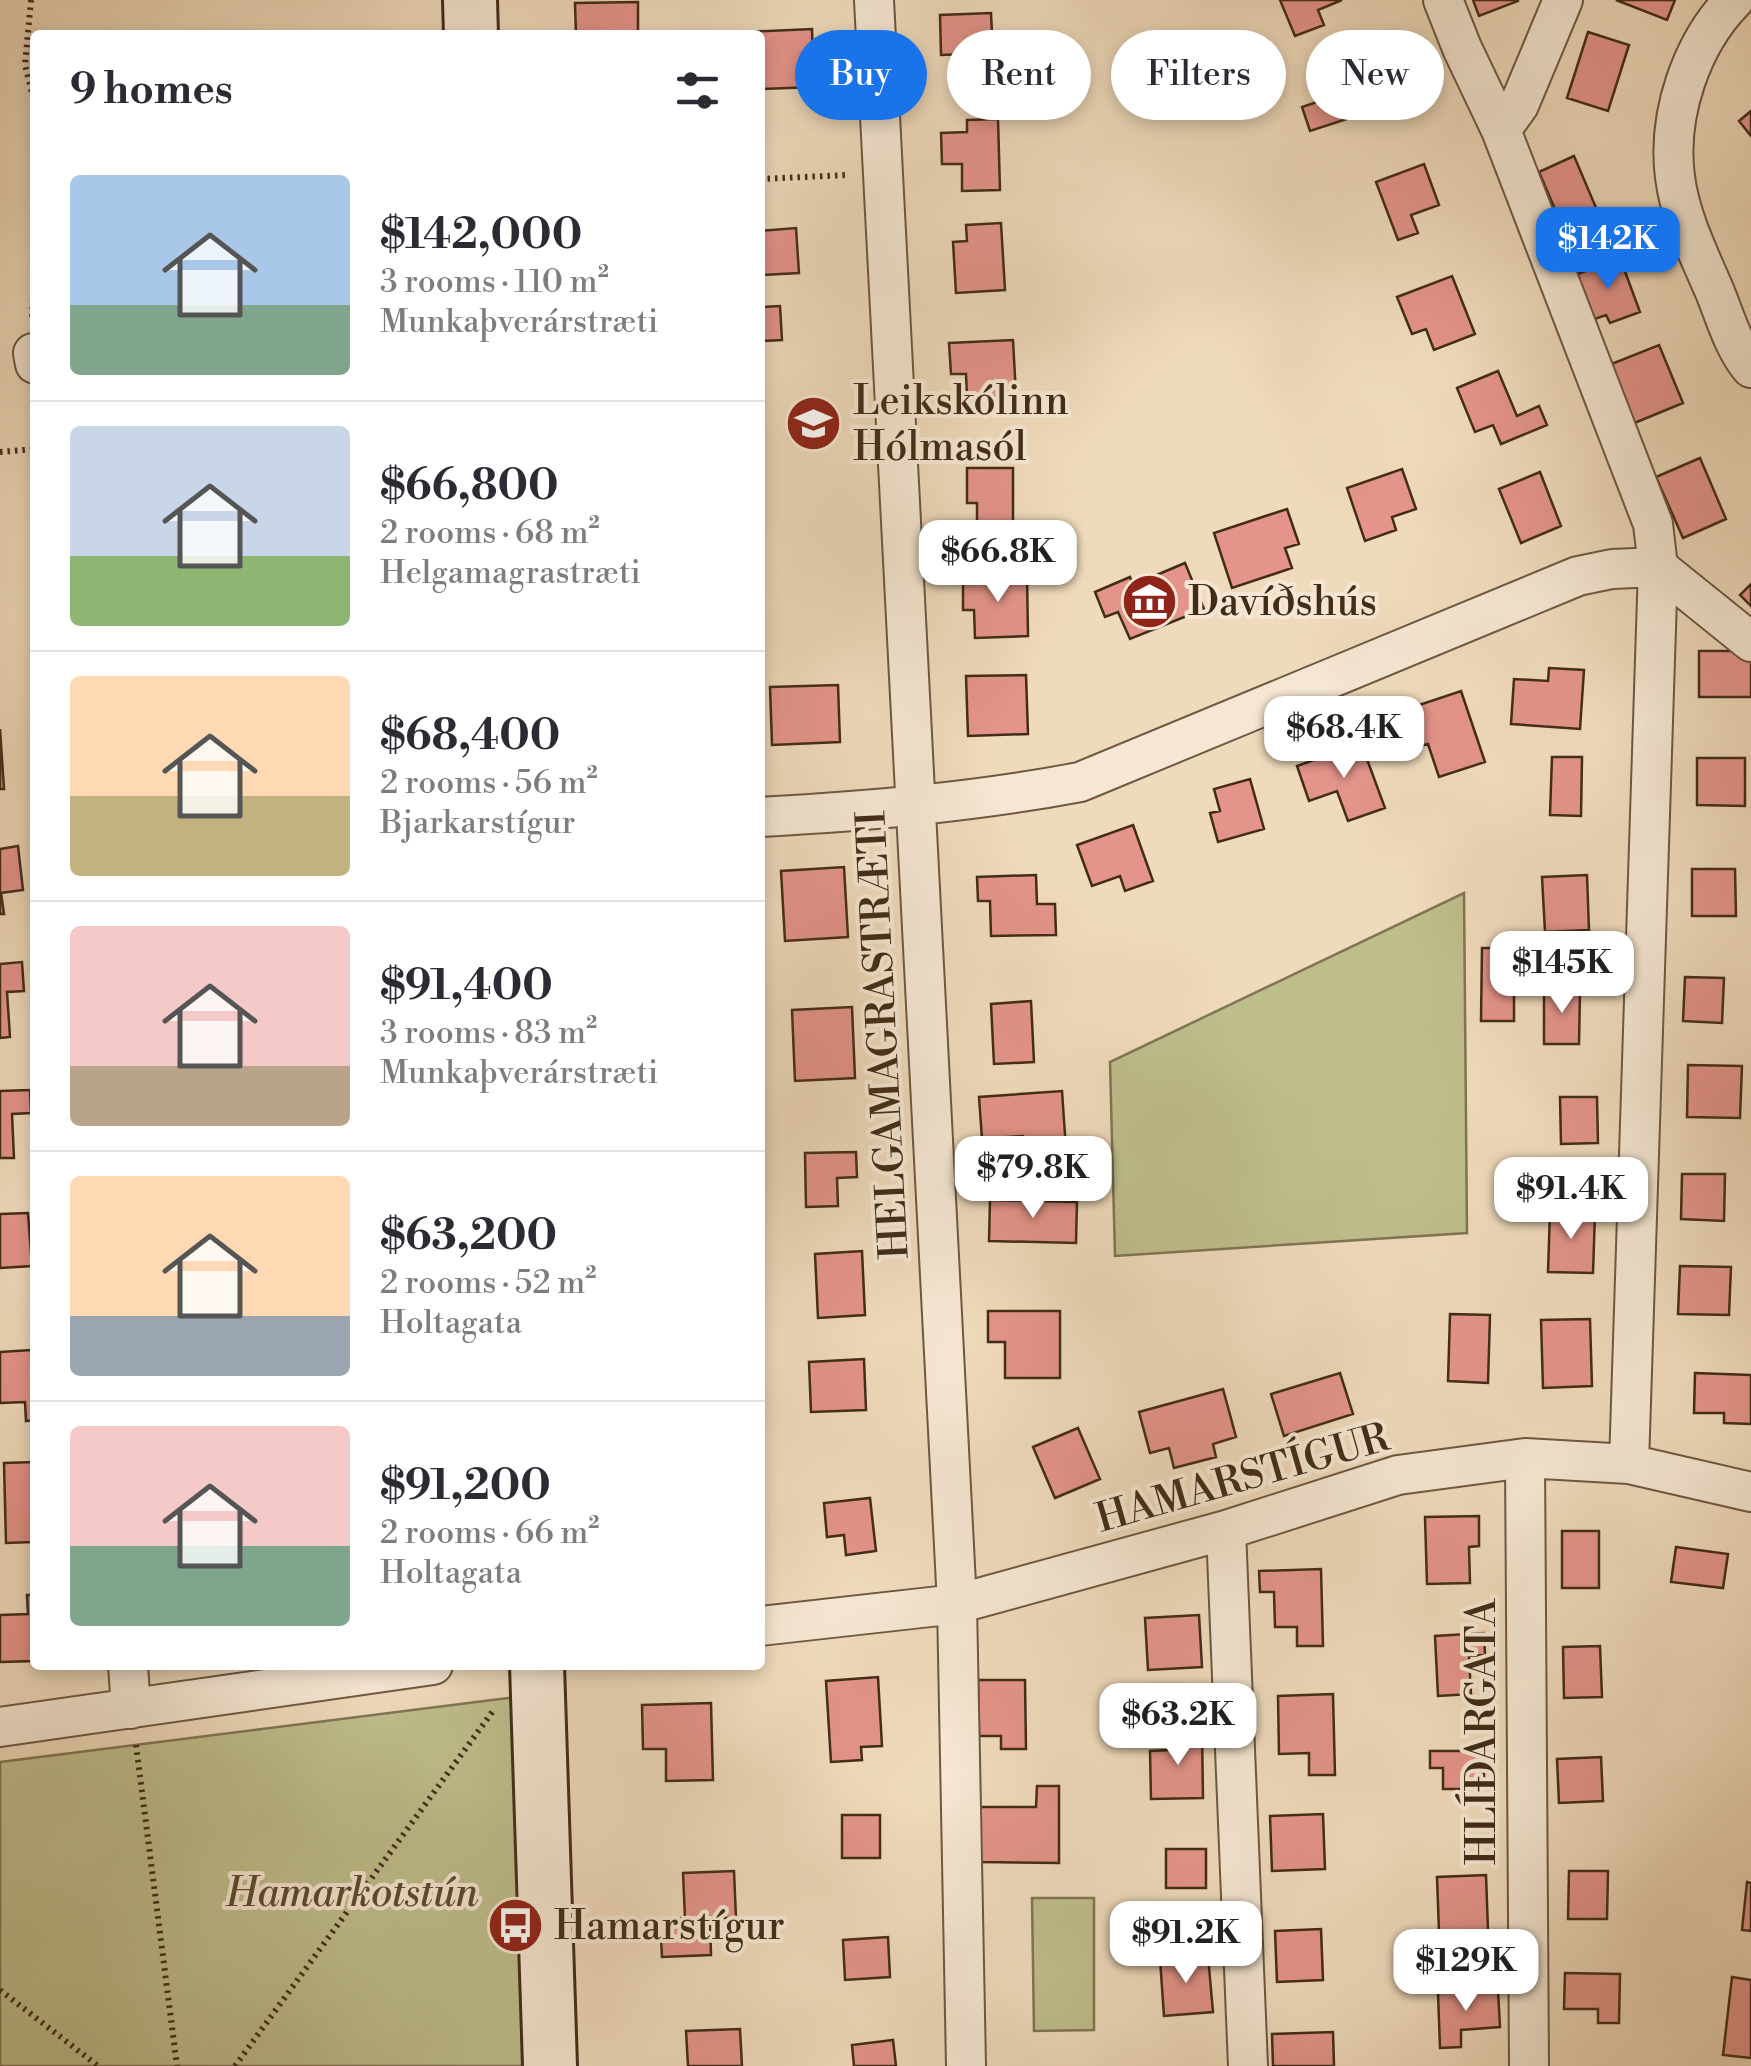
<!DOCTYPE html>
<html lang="en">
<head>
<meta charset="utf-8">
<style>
  :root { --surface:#fff; --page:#f7f7f7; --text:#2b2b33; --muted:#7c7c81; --line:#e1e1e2; --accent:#1a73e8 }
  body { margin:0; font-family:"Libre Bodoni",serif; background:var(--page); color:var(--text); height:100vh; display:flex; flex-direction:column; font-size:38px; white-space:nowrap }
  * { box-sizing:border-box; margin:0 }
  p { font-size:32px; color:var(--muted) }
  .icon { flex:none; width:55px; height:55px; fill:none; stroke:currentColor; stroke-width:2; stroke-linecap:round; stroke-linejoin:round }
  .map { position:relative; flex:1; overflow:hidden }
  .sheet { position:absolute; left:30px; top:30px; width:735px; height:1640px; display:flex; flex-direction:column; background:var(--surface); border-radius:10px; box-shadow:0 5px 15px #0003 }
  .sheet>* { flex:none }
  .guide { position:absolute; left:795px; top:30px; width:805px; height:90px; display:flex; gap:20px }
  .price { position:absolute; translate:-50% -85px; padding:0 22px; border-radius:20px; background:#fff; color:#222; font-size:32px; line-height:65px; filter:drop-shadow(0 2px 5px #0008) }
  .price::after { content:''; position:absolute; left:50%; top:60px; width:30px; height:22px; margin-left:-15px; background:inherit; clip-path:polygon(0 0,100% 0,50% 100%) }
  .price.active { background:var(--accent); color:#fff }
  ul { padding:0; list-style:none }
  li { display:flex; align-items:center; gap:30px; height:250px; padding:0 40px }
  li+li { border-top:2px solid var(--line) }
  li span { display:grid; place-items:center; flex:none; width:280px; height:200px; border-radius:10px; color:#555 }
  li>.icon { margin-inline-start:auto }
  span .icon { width:120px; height:120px; fill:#fffc; stroke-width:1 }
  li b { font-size:42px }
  h2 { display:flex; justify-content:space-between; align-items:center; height:120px; padding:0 40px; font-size:42px }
  .chip { padding:0 35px; border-radius:45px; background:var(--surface); box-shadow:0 5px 15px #0003; font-size:35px; line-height:90px }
  .chip.active { background:var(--accent); color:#fff }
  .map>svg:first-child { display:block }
  .green { fill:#bebe8c; stroke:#807552; stroke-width:2.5 }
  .building { fill:#e4948a; stroke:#422c18; stroke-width:2.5 }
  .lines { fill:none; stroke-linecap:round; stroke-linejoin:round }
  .street-casing { stroke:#6d5841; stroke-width:42 }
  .secondary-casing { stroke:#422c18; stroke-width:58 }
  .path { stroke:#422c18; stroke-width:6; stroke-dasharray:2.5 5; stroke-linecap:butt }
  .street { stroke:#f5e7d3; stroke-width:38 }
  .secondary { stroke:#f5e7d3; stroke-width:52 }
  .labels { text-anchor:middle; stroke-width:8; stroke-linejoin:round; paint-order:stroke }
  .poi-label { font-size:40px; fill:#422c18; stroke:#f5e7d3; text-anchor:start }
  .street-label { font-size:40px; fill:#422c18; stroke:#f5e7d3 }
  .park-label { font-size:40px; font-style:italic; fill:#5b492f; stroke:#f5e7d3 }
</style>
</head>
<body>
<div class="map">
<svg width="1751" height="2066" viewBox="0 0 1751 2066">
  <rect width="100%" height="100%" fill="#efdabb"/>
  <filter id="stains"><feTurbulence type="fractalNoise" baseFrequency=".002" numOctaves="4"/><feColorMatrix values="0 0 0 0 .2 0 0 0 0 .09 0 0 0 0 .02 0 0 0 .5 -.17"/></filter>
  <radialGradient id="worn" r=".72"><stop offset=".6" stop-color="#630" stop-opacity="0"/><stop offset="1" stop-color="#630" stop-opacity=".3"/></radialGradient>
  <path class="green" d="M1464,893L1467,1233L1115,1256L1110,1062Z
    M524,1696L528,2066H0V1762Z
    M1032,1898H1094V2030L1034,2031Z"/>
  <path class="building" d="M1280,0H1342L1318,10L1324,25L1295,36Z
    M1473,0H1518V1L1479,16Z
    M1616,0H1675L1667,20Z
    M638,2V35H576L575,3Z
    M991,13L993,53L941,55L940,15Z
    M812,29L814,87L760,89V35H744V32Z
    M1588,32L1629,45L1608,111L1567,98Z
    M1380,65L1393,104L1310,131L1302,107L1326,99L1322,84Z
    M1751,111V136L1739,121Z
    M998,119L1000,190L962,191V164H942L941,133L967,132V120Z
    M1574,156L1603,224L1568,239L1539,172Z
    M1424,164L1439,205L1411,215L1418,233L1398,240L1376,182Z
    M1001,223L1005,290L956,293L953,242L967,241L966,225Z
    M796,228L799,273L760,275L762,307L780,306L782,340L760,341V231Z
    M1620,258L1640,312L1610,323L1606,315L1592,320L1575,275Z
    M1452,276L1475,334L1434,350L1426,329L1412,334L1397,297Z
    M1013,340L1016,395L967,398L966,374H951L949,343Z
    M1659,345L1683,403L1632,424L1609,365Z
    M1498,371L1517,416L1539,406L1547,425L1501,444L1493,425L1475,432L1457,388Z
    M1700,458L1726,519L1683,538L1656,477Z
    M967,468H1013V522H977V503H967Z
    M1402,469L1416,509L1392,517L1396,530L1365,541L1347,488Z
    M1540,472L1561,526L1521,543L1499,489Z
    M1287,509L1299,544L1285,548L1292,568L1232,588L1214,533Z
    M1185,563L1204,609L1130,639L1118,612L1105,617L1095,592L1130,577L1133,585Z
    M1027,576L1028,636L975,638L974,610H963V577Z
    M1751,584V606L1740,595Z
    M1699,651H1751V697H1699Z
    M1549,668L1584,670L1580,729L1511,724L1514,679L1548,681Z
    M1026,675L1028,734L968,736L966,676Z
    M838,685L840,742L772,745L770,687Z
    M1461,691L1485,762L1439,777L1428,744L1413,748L1401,711Z
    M0,729L4,789H0Z
    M1361,743L1385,808L1348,821L1337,791L1309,801L1297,766Z
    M1552,757H1582L1581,816L1550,815Z
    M1697,758H1745V806L1697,805Z
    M1250,779L1264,829L1218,842L1210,813L1220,811L1214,789Z
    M1133,825L1153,881L1125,891L1120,876L1092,886L1077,845Z
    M18,846L23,890L1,893L4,914H0V849Z
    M844,867L848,937L785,941L781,871Z
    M1692,869H1735L1736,916H1692Z
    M1036,875L1037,904H1055L1056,935L991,936L990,901H978L977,877Z
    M1587,875L1589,930L1545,932L1542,877Z
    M1482,948H1514V1021H1481Z
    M22,962L24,991L7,992L10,1037L0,1038V964Z
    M1685,977L1724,978L1722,1023L1683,1021Z
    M1544,989H1580L1579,1044H1544Z
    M1031,1001L1034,1062L994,1064L991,1004Z
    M852,1007L855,1078L795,1081L792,1010Z
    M1688,1065L1742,1066L1740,1118L1687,1117Z
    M30,1090L31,1113L12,1114L14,1158H0V1091Z
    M1062,1091L1066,1149L1024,1152L1023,1136L982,1139L979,1097Z
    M1560,1097H1597L1598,1143L1561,1144Z
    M856,1152L857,1177L837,1178L838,1206L806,1207L805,1153Z
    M1682,1174H1725L1724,1221L1681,1219Z
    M990,1200L1077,1202L1076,1243L989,1241Z
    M1550,1211L1595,1213L1593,1273L1548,1272Z
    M28,1213L32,1266L0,1268V1214Z
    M862,1251L865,1315L818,1318L815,1254Z
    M1680,1266L1731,1267L1729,1315L1678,1314Z
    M988,1311H1060V1378H1005V1342H988Z
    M1450,1314L1490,1315L1488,1383L1448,1381Z
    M1590,1319L1592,1386L1543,1388L1541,1320Z
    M31,1350L32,1374H35V1420L26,1421L25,1402L0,1403V1352Z
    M864,1359L866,1410L811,1412L809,1362Z
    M1340,1373L1353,1414L1284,1436L1271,1394Z
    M1695,1373L1751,1375V1424L1724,1423V1413H1694Z
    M1223,1389L1236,1437L1213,1444L1216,1457L1174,1468L1169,1448L1150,1453L1139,1412Z
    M1078,1428L1100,1479L1055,1498L1033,1447Z
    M35,1462L33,1542L6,1543L4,1463Z
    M870,1498L876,1551L846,1555L844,1535L827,1537L824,1503Z
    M1479,1516V1546L1469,1547L1470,1583L1427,1584L1425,1517Z
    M1562,1531H1599V1588H1562Z
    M1676,1547L1728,1554L1723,1588L1671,1582Z
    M1321,1569L1323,1646H1297V1627H1275L1274,1592H1260L1259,1571Z
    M27,1595H35V1661L0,1662V1615L28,1614Z
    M1199,1615L1202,1667L1148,1670L1145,1618Z
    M1484,1633L1485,1655L1469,1656L1471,1694L1438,1696L1435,1636Z
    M1600,1646L1602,1697L1564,1698L1563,1647Z
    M878,1677L882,1746L861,1747L862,1760L831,1762L826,1681Z
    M978,1680H1025L1026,1749H1001V1736H979Z
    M1333,1694L1335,1775H1309V1753L1279,1754L1278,1696Z
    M711,1703L713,1780L666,1781V1749H643L642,1705Z
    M1202,1731L1203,1798L1151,1799L1150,1751L1169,1750L1168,1732Z
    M1430,1751H1484V1789H1443V1768H1430Z
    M1601,1757L1603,1801L1559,1803L1557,1759Z
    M1037,1786H1059V1863L980,1862V1807H1036Z
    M1323,1814L1325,1869L1272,1871L1270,1816Z
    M842,1815H880V1858H842Z
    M1166,1849H1206V1888H1166Z
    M734,1871L736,1918H710L711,1955L662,1957L660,1919L685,1918L683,1873Z
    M1569,1871H1608L1607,1919H1568Z
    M1486,1875L1488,1930L1439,1932L1437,1877Z
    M1747,1882L1751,1883V1931L1742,1930Z
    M1321,1929L1323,1980L1277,1982L1275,1931Z
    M888,1937L890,1977L845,1980L843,1940Z
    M1208,1956L1213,2012L1164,2016L1160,1959Z
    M1565,1973L1620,1974L1619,2023H1598V2009H1564Z
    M1732,1977L1751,1980V2058L1723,2055Z
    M1498,1990L1500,2027L1461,2030V2047L1440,2048L1438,1993Z
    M740,2029L742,2066H688L686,2031Z
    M1333,2032L1334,2066H1273L1272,2034Z
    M893,2040L896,2066H854L852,2045Z"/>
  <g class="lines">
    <defs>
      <path id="street" d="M874,0L957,1604L966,2066
        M1443,0L1462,48L1501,130L1653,524L1658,567L1629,1464
        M1734,0C1691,44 1667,115 1675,177C1680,217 1699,255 1715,292C1725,317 1734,348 1751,368
        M1501,130L1519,105L1563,0
        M33,353L35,364
        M760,817C868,811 974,802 1080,782L1578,576L1612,569L1658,567L1751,642
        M1525,1458L1529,2066
        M1226,1530L1248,2066
        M760,1626L957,1604L1226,1530L1398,1475L1525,1458L1629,1464L1751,1492
        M128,1665L131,1709
        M0,1727L433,1665"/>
      <path id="secondary" d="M470,0L471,35
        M537,1665L550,2066"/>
    </defs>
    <use href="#street" class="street-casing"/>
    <use href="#secondary" class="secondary-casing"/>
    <path class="path" d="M31,0L25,65L35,105
      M760,179L847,175
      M32,317L35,253
      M0,452L35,449
      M136,1745L177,2066
      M0,1990L98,2066
      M235,2066L493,1711"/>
    <use href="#street" class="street"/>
    <use href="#secondary" class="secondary"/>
  </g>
  <defs>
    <symbol id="school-disc" viewBox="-11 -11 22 22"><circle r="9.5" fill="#8f2418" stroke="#f5e7d3"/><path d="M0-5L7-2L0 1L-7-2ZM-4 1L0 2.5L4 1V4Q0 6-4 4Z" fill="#fff"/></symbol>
    <symbol id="museum-disc" viewBox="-11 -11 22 22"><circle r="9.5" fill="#8f2418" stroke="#f5e7d3"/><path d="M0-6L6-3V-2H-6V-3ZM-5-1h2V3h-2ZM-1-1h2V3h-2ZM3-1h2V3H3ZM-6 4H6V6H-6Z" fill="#fff"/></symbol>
    <symbol id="bus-disc" viewBox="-11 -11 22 22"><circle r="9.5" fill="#8f2418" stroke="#f5e7d3"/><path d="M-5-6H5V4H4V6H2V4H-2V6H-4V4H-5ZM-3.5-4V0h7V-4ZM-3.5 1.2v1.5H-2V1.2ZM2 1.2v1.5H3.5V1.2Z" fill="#fff"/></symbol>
  </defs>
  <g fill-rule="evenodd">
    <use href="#school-disc" x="782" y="392" width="63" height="63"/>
    <use href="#museum-disc" x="1118" y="570" width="63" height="63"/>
    <use href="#bus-disc" x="484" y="1894" width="63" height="63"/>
  </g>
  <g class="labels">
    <g class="poi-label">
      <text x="853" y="414">Leikskólinn<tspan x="853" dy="46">Hólmasól</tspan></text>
      <text x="1188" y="615">Davíðshús</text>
      <text x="554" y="1939">Hamarstígur</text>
    </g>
    <g class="street-label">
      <text transform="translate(882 1035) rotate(-93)" y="14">HELGAMAGRASTRÆTI</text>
      <text transform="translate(1242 1477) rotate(-16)" y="14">HAMARSTÍGUR</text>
      <text transform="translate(1481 1732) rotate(-90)" y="14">HLÍÐARGATA</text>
    </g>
    <g class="park-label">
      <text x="352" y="1906">Hamarkotstún</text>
    </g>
  </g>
  <rect width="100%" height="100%" filter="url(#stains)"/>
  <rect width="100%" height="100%" fill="url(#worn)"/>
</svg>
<b class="price active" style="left:1608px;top:292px">$142K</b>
<b class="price" style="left:998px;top:605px">$66.8K</b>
<b class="price" style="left:1344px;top:781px">$68.4K</b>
<b class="price" style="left:1562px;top:1016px">$145K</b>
<b class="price" style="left:1033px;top:1221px">$79.8K</b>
<b class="price" style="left:1571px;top:1242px">$91.4K</b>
<b class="price" style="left:1178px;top:1768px">$63.2K</b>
<b class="price" style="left:1186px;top:1986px">$91.2K</b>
<b class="price" style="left:1466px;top:2014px">$129K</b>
<div class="guide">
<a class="chip active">Buy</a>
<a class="chip">Rent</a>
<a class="chip">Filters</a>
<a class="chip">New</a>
</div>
<section class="sheet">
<h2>9 homes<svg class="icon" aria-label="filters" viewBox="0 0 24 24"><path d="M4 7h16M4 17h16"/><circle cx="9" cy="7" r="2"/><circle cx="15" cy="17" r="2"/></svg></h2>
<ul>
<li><span style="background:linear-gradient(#a9c7e8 65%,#7fa58c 0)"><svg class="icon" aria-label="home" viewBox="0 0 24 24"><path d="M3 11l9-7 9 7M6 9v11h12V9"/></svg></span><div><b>$142,000</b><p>3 rooms · 110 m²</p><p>Munkaþverárstræti</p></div></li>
<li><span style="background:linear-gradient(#c9d6e8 65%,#8fb573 0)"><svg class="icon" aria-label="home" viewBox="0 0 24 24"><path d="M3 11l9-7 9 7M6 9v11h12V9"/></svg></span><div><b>$66,800</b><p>2 rooms · 68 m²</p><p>Helgamagrastræti</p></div></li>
<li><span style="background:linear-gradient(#ffd9b3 60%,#c2b280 0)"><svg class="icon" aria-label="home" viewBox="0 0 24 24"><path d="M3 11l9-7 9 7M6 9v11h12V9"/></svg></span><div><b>$68,400</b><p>2 rooms · 56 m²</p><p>Bjarkarstígur</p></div></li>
<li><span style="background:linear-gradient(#f6c9c9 70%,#b9a48a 0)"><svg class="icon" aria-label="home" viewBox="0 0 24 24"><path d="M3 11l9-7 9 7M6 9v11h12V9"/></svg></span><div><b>$91,400</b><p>3 rooms · 83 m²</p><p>Munkaþverárstræti</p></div></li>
<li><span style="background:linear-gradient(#ffd9b3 70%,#9aa5b1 0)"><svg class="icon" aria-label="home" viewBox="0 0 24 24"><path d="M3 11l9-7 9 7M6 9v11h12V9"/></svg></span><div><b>$63,200</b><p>2 rooms · 52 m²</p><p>Holtagata</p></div></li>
<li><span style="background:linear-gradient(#f6c9c9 60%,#7fa58c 0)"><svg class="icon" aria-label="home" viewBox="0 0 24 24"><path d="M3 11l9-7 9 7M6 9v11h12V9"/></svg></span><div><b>$91,200</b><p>2 rooms · 66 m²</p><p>Holtagata</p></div></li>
</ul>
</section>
</div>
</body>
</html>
